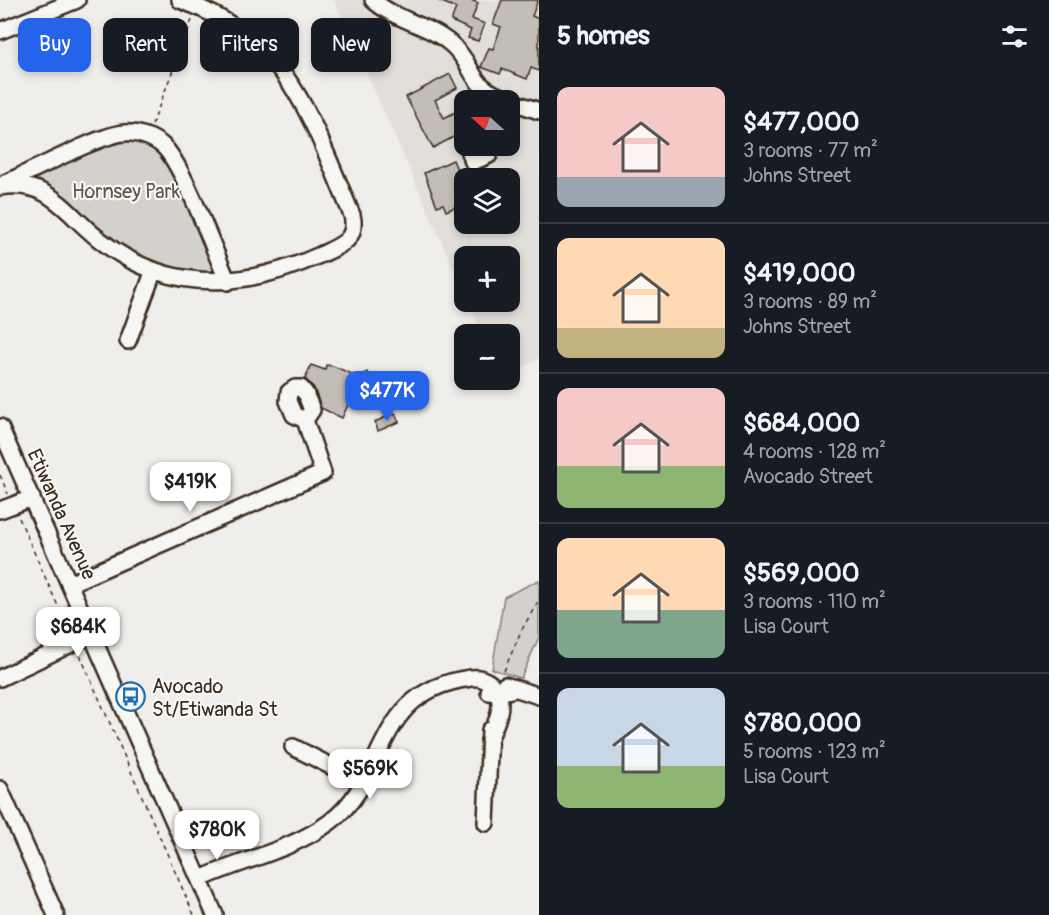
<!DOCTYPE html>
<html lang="en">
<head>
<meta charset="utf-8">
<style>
  :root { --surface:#171b24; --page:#242831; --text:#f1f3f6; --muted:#9ea1a6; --line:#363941; --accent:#2563eb }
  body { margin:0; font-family:Pangolin,sans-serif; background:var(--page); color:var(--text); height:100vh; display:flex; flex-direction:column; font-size:22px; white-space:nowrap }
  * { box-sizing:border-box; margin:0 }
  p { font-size:20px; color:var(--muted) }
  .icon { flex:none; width:33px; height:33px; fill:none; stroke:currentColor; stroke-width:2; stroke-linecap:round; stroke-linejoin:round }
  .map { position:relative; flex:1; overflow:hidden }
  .sheet { display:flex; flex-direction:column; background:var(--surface); width:510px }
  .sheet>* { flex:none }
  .banner { position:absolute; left:18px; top:18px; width:430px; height:54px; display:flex; gap:12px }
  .needle { width:39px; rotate:291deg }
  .tools { position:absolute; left:454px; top:90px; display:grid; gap:12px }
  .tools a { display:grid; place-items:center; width:66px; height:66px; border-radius:12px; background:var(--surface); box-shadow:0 3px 9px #0003; font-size:30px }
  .price { position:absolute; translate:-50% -51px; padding:0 14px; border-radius:12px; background:#fff; color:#222; font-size:20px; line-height:39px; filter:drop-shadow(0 2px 3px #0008) }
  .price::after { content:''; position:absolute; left:50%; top:36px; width:18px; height:14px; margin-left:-9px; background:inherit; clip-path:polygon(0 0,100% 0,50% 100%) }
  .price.selected { background:var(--accent); color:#fff }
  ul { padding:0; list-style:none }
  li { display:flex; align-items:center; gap:18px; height:150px; padding:0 18px }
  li+li { border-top:2px solid var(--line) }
  li span { display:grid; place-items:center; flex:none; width:168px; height:120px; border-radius:12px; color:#555 }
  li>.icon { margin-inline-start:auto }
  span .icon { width:72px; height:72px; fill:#fffc; stroke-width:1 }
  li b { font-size:26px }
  h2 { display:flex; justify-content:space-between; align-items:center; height:72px; padding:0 18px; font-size:26px }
  .chip { padding:0 21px; border-radius:12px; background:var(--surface); box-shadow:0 3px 9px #0003; font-size:21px; line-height:54px }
  .chip.selected { background:var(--accent); color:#fff }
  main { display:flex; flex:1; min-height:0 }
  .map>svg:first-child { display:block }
  .built { fill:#e2dfdb; fill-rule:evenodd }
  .green { fill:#d4d1cc; stroke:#887e75; stroke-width:1.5 }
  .building { fill:#c2bdb7; stroke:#3b2a1e; stroke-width:1.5 }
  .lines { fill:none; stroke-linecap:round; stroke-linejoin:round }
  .minor-casing { stroke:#3b2a1e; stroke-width:20 }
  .path { stroke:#3b2a1e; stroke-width:1.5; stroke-dasharray:4.5 4.5; stroke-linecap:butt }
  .minor { stroke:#f6f6f2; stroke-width:15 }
  .labels { text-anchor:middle; stroke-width:4.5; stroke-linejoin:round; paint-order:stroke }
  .park-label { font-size:20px; fill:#61544a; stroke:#f6f6f2 }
  .street-label { font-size:20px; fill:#3b2a1e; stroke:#f6f6f2 }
  .poi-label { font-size:20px; fill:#3b2a1e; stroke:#f6f6f2; text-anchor:start }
</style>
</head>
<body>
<main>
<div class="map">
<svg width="539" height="915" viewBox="0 0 539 915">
  <rect width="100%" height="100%" fill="#efeeea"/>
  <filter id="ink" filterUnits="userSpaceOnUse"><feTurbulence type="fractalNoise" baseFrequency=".0167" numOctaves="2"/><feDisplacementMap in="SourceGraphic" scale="12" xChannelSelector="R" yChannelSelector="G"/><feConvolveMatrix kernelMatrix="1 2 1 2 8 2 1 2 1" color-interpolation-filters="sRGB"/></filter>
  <g filter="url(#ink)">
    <path class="built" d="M334,0H539V358L510,376V334H482L468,302H510V256H465V294ZM465,100H510V146H465ZM465,178H510V224H465Z"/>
    <path class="green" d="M122,139L151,144L170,164L218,272L213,277L147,263L29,183L28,179Z
      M539,580V637L521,678L492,669L504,597Z"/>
    <path class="building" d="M437,0H471L478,3L472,19L485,24L478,41L468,38L471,30L451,21L456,8Z
      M502,0H538L532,16L539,19V71L531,68L527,79L502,69L500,74L481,67L489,48L493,49L501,27L493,24Z
      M450,74L457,88L435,100L444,118L465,107V131L433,148L406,97Z
      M453,160L462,181L454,185L462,204L446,211L443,204L437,206L424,173Z
      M311,365L325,370L326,365L333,366L359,377L367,372L373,386L364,390L360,379L342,418L321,408L314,388L305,379Z
      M395,413L399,422L378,431L375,422Z"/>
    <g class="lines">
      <defs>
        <path id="minor" d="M373,0C396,21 428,24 451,44C478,68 465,85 509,100
          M0,31L77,0
          M510,101L539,111
          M468,146L473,162L489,155
          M5,183C33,171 99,135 124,133C137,132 153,137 163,146C183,164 215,253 228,282
          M0,187C50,179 65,213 100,240C168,294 245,289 320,255C340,246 358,240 352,215C310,117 290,39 180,0
          M128,341L154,270
          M305,420L312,410L308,400
          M0,427L215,915
          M0,510L32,498
          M69,584L323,473L305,420L294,415L288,401L289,392L295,388H301L306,394
          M0,678L92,634
          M505,685L539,696
          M489,692L498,693L515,689
          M293,747L362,782
          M0,789L56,915
          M486,823L490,730
          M200,879C242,860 292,850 330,822C391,776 371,691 471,678C483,676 495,684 499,696C503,711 494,727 489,740"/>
      </defs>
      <use href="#minor" class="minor-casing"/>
      <path class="path" d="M152,125L192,20
        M0,475L8,494
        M19,518L69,631
        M80,655L194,915
        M504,671L521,631L539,600"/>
      <use href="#minor" class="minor"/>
    </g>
  </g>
  <defs>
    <symbol id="bus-ring" viewBox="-11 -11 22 22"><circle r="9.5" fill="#f6f6f2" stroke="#1f6fb2" stroke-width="1.5"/><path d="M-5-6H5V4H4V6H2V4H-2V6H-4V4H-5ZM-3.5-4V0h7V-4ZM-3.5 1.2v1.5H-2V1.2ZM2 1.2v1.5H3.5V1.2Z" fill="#1f6fb2"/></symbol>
  </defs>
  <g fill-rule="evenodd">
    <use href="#bus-ring" x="114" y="680" width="33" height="33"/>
  </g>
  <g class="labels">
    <g class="park-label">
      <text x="126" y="198">Hornsey Park</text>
    </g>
    <g class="street-label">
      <text transform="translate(62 514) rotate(66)" y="7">Etiwanda Avenue</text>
    </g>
    <g class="poi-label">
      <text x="152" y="693">Avocado<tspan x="152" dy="23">St/Etiwanda St</tspan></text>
    </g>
  </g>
</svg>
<div class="tools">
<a><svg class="needle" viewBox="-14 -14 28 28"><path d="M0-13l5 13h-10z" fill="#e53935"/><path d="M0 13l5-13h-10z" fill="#9ea1a6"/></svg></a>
<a><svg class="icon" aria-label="layers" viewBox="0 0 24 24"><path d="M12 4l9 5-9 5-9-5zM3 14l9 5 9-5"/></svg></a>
<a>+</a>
<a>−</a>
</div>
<b class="price selected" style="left:387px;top:422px">$477K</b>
<b class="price" style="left:190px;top:513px">$419K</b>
<b class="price" style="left:78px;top:658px">$684K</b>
<b class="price" style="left:370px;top:800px">$569K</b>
<b class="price" style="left:217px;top:861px">$780K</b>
<div class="banner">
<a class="chip selected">Buy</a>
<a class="chip">Rent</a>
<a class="chip">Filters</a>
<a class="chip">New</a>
</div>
</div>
<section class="sheet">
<h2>5 homes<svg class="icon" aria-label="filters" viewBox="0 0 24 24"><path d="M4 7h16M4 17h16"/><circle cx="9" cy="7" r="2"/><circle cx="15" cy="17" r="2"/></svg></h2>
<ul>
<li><span style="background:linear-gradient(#f6c9c9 75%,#9aa5b1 0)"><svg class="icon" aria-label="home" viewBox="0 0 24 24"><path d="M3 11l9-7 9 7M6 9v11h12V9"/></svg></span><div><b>$477,000</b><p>3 rooms · 77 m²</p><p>Johns Street</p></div></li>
<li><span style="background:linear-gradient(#ffd9b3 75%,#c2b280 0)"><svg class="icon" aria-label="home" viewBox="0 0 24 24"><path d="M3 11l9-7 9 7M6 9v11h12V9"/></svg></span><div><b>$419,000</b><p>3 rooms · 89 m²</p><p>Johns Street</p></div></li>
<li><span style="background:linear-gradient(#f6c9c9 65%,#8fb573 0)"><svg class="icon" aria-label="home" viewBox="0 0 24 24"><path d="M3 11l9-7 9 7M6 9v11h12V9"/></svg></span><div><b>$684,000</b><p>4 rooms · 128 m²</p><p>Avocado Street</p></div></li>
<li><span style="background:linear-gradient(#ffd9b3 60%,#7fa58c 0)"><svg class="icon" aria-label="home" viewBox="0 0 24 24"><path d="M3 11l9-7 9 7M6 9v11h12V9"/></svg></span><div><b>$569,000</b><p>3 rooms · 110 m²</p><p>Lisa Court</p></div></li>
<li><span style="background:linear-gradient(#c9d6e8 65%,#8fb573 0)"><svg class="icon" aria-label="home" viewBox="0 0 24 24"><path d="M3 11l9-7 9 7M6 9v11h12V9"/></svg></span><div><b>$780,000</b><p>5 rooms · 123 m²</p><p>Lisa Court</p></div></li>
</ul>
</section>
</main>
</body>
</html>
